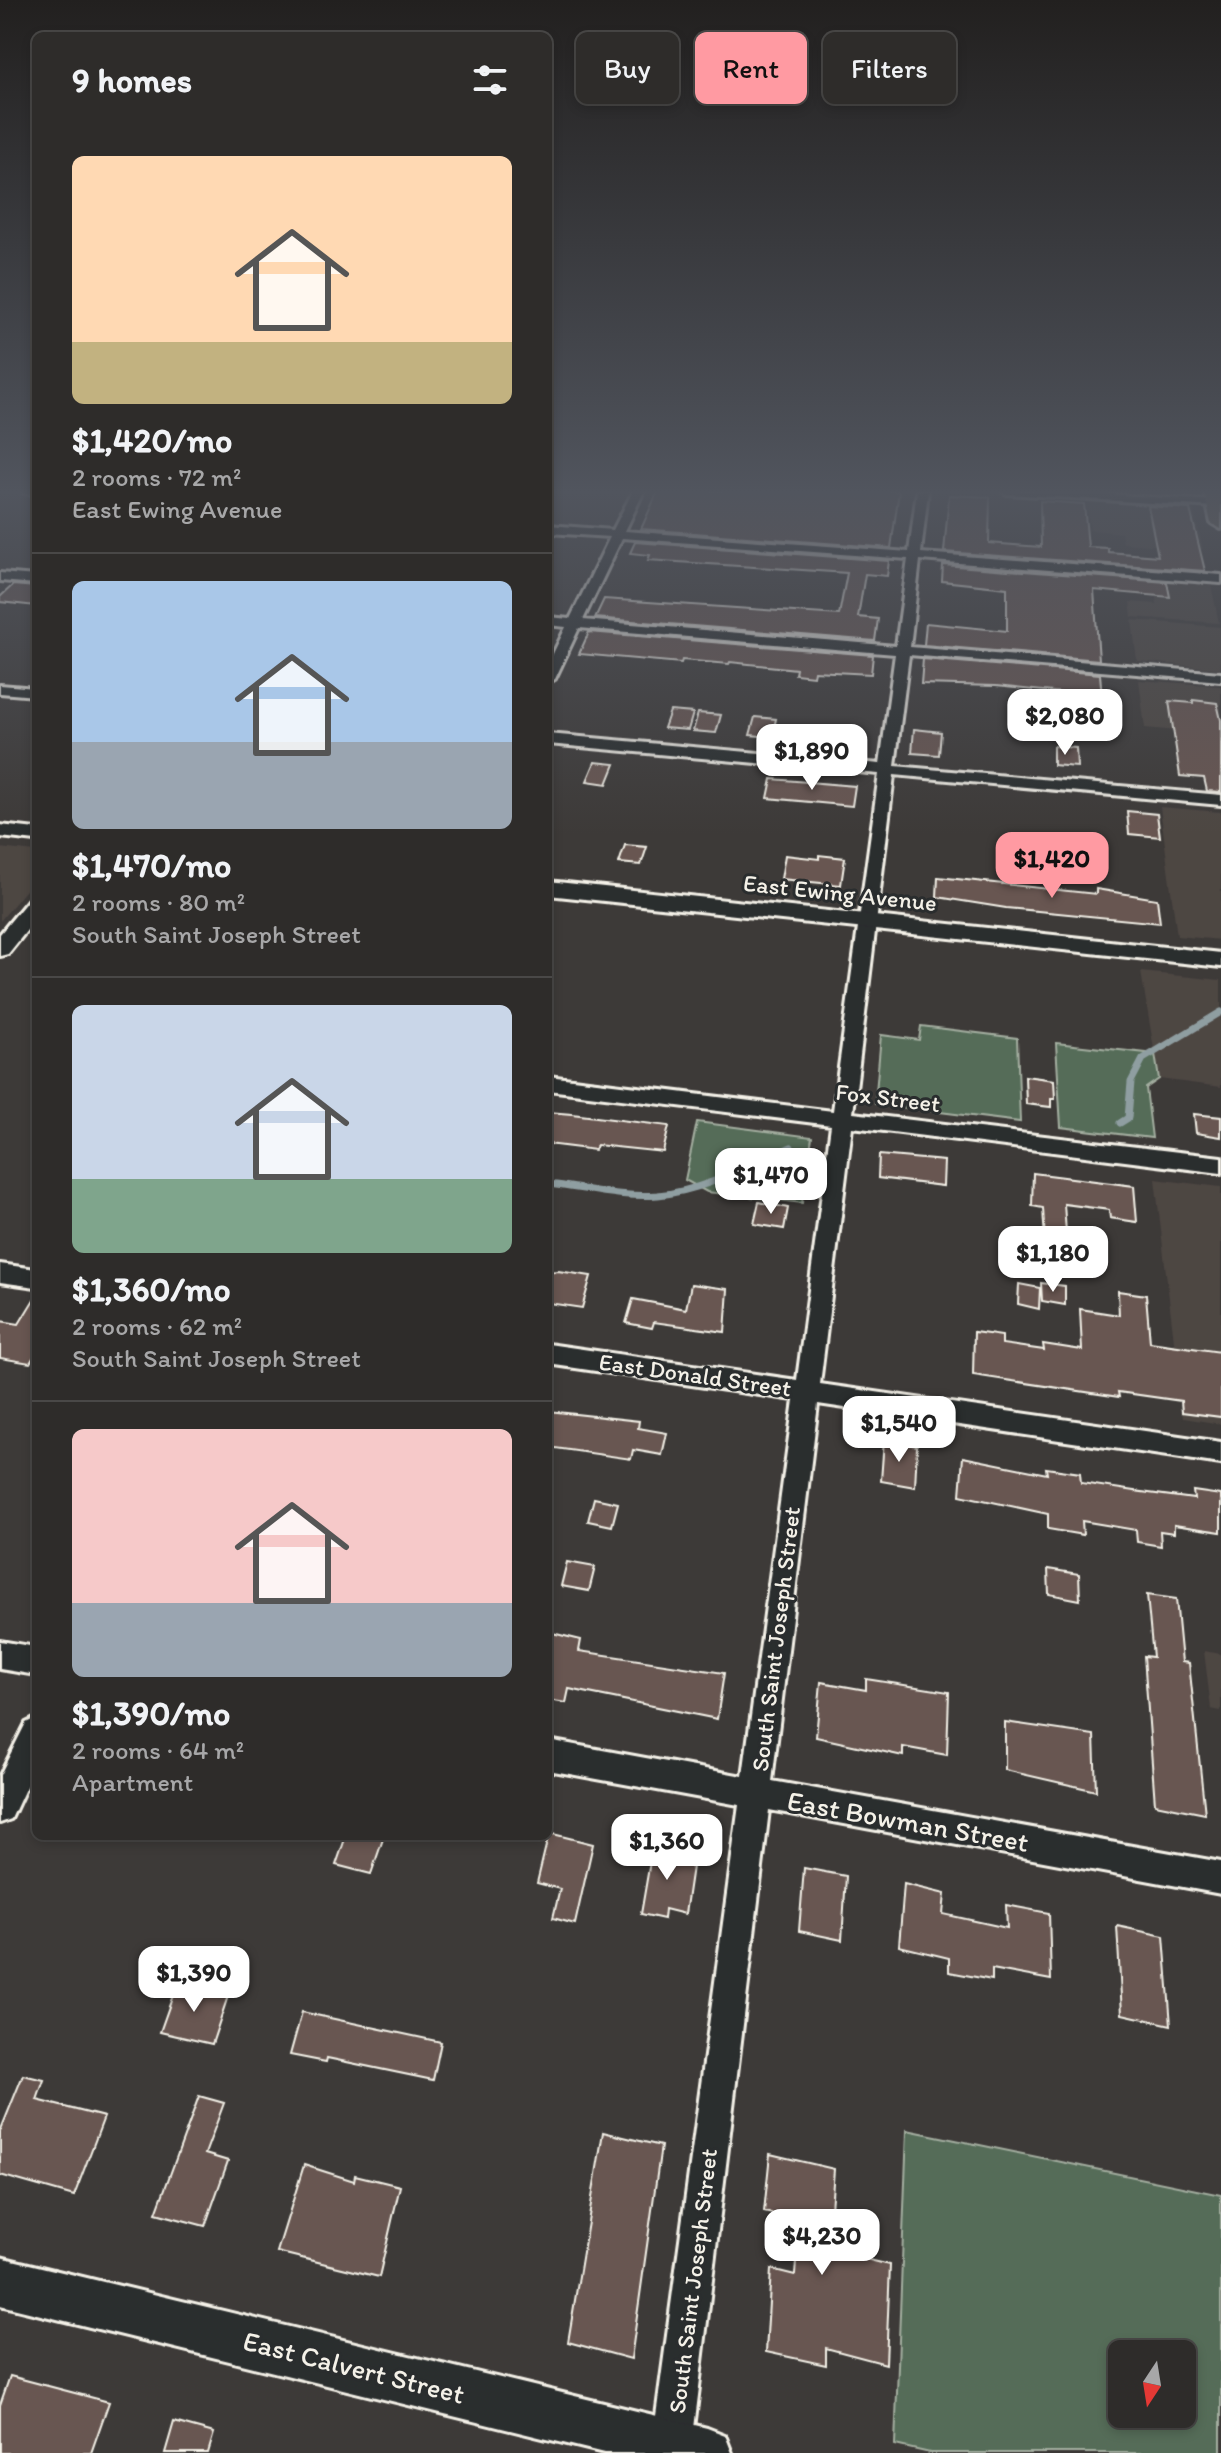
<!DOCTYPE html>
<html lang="en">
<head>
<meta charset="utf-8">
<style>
  :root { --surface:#2e2c2a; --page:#363432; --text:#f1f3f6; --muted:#a7a7a8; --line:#494847; --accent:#ff9aa2 }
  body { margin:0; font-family:Itim,sans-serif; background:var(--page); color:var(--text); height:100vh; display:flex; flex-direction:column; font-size:30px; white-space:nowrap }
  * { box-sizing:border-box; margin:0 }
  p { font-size:26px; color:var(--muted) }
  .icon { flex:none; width:44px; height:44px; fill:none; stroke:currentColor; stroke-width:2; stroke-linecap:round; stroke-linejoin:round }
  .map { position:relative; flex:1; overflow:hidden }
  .sheet { position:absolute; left:32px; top:32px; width:520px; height:1808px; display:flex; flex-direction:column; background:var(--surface); border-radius:12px; box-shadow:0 4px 12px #0003,0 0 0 2px var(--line) }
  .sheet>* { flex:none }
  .banner { position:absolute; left:576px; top:32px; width:524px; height:72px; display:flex; gap:16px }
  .needle { width:52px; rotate:192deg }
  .tools { position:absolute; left:1108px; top:2340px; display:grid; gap:16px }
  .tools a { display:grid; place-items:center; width:88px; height:88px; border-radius:12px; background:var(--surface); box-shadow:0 4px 12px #0003,0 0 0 2px var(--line); font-size:40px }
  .price { position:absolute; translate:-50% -68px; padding:0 18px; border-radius:16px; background:#fff; color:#222; font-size:26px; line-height:52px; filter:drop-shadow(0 2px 4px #0008) }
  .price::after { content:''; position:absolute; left:50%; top:48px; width:24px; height:18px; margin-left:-12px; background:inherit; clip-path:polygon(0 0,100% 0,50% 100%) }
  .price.on { background:var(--accent); color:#111 }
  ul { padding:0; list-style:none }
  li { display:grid; align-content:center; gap:16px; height:424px; padding:0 40px }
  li+li { border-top:2px solid var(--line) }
  li span { display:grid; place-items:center; height:248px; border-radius:12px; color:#555 }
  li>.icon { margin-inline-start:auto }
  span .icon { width:144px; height:144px; fill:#fffc; stroke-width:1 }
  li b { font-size:34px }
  h2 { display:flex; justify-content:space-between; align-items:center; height:96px; padding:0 40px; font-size:34px }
  .tag { padding:0 28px; border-radius:12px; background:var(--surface); box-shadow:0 4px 12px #0003,0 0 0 2px var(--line); font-size:28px; line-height:72px }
  .tag.on { background:var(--accent); color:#111 }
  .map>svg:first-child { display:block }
  .built { fill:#4d4643 }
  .green { fill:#546c59; stroke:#a4aea0; stroke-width:2; fill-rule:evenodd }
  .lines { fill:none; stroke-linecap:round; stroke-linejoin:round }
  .stream { stroke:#8f9ea1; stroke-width:7 }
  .building { fill:#685751; stroke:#f4f1e8; stroke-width:2 }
  .minor-casing { stroke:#f4f1e8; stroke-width:6 }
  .tertiary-casing { stroke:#f4f1e8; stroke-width:6 }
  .primary-casing { stroke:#f4f1e8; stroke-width:6 }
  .minor { fill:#2a2d2e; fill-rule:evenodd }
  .tertiary { fill:#2a2d2e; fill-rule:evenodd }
  .primary { fill:#736b5a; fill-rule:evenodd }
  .labels { text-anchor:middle; stroke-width:6; stroke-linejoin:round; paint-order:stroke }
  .street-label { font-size:24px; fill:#f4f1e8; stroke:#2a2d2e }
  .near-street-label { font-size:28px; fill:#f4f1e8; stroke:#2a2d2e }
</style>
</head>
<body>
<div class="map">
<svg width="1221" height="2453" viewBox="0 0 1221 2453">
  <rect width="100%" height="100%" fill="#3d3a38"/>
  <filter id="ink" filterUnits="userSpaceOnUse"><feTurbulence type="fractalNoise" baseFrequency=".0125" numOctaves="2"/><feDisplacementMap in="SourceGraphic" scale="16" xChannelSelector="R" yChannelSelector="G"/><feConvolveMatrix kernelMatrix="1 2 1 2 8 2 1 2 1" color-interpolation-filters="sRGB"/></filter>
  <g filter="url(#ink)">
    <path class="built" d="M1086,501L1194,509L1203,549L1123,543L1121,533L1090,530Z
      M1153,581L1211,585L1219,623L1132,617L1130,602L1157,604Z
      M1132,620L1220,627L1221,669L1137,661Z
      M1139,680L1221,686V735L1145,728Z
      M1160,807L1221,812V940L1177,936Z
      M0,848L36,852V878L0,921Z
      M1141,972L1221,980V1087L1159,1079Z
      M1155,1179L1221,1187V1424L1183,1418Z
      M1204,1651L1221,1654V1711L1211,1709Z"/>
    <path class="green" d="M921,1026L1017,1038L1020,1122L875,1104L881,1035L919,1040Z
      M1056,1043L1155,1054L1159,1079L1146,1088L1152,1138L1061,1127Z
      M697,1122L812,1137L802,1203L707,1192L685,1180Z
      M907,2130L1221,2195V2453H930L895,2445ZM1122,2354H1182V2414H1122Z"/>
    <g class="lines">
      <path class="stream" d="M1120,1123L1128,1118L1131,1082L1143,1059L1221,1012
        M548,1184C584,1188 621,1198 658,1195C706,1190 748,1166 791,1147"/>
    </g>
    <path class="building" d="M658,491H899L891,548L641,529Z
      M949,495L990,497L989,543L1041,547L1040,501L1084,504L1088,547L1108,548V552L1158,556L1148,506L1190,509L1205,571L944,552Z
      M635,542L889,561L887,576L865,574L858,617L878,619L875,641L595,618L604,599L839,615L847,573L648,560L650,555L630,553Z
      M943,565L1167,582L1170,597L1094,590L1099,660L924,645L926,623L1007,631V588L942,581Z
      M13,585L36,587V606L0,602V597Z
      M589,632L873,655L871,674L814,671L813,676L795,674L796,669L730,662L729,664L682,660L681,663L579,654Z
      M923,659L1100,674L1102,697L996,686L921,684Z
      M1193,700L1217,703L1221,720V792L1207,791L1204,778L1180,776L1169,701L1193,703Z
      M670,711L693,713L688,730L664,728Z
      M698,713L721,715L716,733L693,731Z
      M755,717L776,719L772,737L750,735Z
      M914,729L941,732L939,755L912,753Z
      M1053,746L1076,748L1077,767L1053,765Z
      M595,762L615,764L607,784L587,781Z
      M772,779L855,786L852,806L768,798Z
      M1127,811L1157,814L1160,837L1129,834Z
      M625,845L647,847L641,865L619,863Z
      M785,855L819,859V855L845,858L841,885L781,879Z
      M938,877L1096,894V889L1157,899L1160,923L1006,908L937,897Z
      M1025,1076L1054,1080L1055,1099H1051V1107L1026,1104Z
      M548,1112L572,1114L669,1126L663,1152L597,1145L595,1150L548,1144Z
      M1194,1114L1221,1117V1137L1196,1133Z
      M879,1155L944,1161L943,1186L878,1178Z
      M1033,1173L1134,1186L1137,1222L1110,1218L1109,1210L1064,1204L1068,1261L1046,1258L1043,1208L1032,1206Z
      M759,1202L788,1208L784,1229L754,1224Z
      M558,1271L591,1276L582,1308L548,1303V1272Z
      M1041,1283L1065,1286V1305L1042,1301Z
      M691,1284L728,1289L725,1332L654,1322L652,1328L626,1323L633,1299L686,1309Z
      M1019,1284L1040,1288L1039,1309L1018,1304Z
      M1118,1291L1146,1295L1150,1342L1221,1352V1417L1182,1412L1181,1401L1118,1392L1119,1397L973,1375L974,1332L1002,1336V1344L1044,1350L1043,1344L1082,1350L1080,1309L1119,1315Z
      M36,1296V1353L30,1363L0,1358V1321L19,1324Z
      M548,1411L639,1421L638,1428L667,1433L662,1455L633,1450L631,1459L548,1447Z
      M884,1440L917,1446L915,1487L881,1481Z
      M963,1457L1047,1474L1046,1468L1080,1473L1081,1483L1134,1491L1194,1499L1193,1491L1221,1495V1532L1174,1525V1533L1160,1531L1161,1546L1137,1542L1136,1530L1082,1521L1083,1535L1048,1529V1514L960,1495Z
      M594,1498L618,1503L612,1526L588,1521Z
      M567,1562L595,1567L589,1591L561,1586Z
      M1048,1569L1079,1574L1080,1600L1049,1594Z
      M1147,1595L1176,1599L1182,1662L1189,1663L1205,1814L1155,1804L1144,1656L1153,1657Z
      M548,1632L581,1640L579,1651L724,1673L717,1719L569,1689L566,1703L548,1700Z
      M866,1679L949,1692L947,1755L903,1747V1756L816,1737L821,1682L866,1690Z
      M1005,1722L1094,1735L1096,1791L1005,1770Z
      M549,1833L593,1844L575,1924L553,1918L560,1889L537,1883Z
      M346,1836H384L371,1874L336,1865Z
      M653,1844L694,1853L685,1914L665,1909L664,1919L641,1914Z
      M804,1868L846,1876L842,1940L799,1931Z
      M904,1884L945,1894L943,1914L1007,1928L1006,1905L1049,1913L1051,1980L992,1969V1980L949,1972V1958L899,1946Z
      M1117,1926L1164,1936L1171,2025L1122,2014Z
      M177,1984L228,1996L212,2044L160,2032Z
      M302,2012L441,2042L433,2080L327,2058L326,2062L290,2055Z
      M23,2075L44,2080L37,2100L104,2117L74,2196L0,2175V2132Z
      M199,2096L224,2103L205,2154L228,2161L205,2226L156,2213Z
      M603,2132L661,2146L631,2359L568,2342Z
      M770,2154L834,2169L828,2250L890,2265L886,2364L826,2348V2365L766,2352L771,2269L795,2275L799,2220L764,2212Z
      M304,2165L354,2181L355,2175L400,2186L379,2277L277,2252Z
      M10,2376L109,2402L91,2453H0V2405Z
      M174,2422L214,2433L208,2453H165Z"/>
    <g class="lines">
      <defs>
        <path id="minor" d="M22,491H36V494L24,493Z
          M633,491H644L625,531L909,552L917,491H928L921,553L1221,575V583L920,560L910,647L1221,673V681L909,655L895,766L1221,795V805L894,775L853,1113L1221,1157V1173L852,1127L820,1384L1221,1442V1464L818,1404L772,1781L1221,1862V1894L769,1810L691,2453H651L739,1805L548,1770V1740L743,1776L794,1400L548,1364V1344L797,1380L831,1125L548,1090V1076L833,1111L879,774L548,744V734L880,764L895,654L579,628L555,679L548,683V664L566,627L548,625V617L570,619L610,537L548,533V525L613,530ZM622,538L908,559L896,646L583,620Z
          M1001,491H1056L1216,501L1221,505L1216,507L1007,494Z
          M0,573L36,576V584L0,581Z
          M0,685L36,688V696L0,693Z
          M0,1264L36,1269V1287L0,1282Z
          M0,1641L36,1647V1675L0,1669Z
          M36,1718V1765L11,1819L0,1823V1775L26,1723Z"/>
        <path id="tertiary" d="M0,825L36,829V841L0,837Z
          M548,881L1221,953V967L548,895Z
          M36,898V919L8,954L0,956V934L28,900Z
          M0,2257L707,2428L725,2435L732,2453H604L0,2305Z"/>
        <path id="primary" d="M1204,491H1221V529L1211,523Z"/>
      </defs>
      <use href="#minor" class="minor-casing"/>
      <use href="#tertiary" class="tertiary-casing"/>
      <use href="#primary" class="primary-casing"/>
      <use href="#minor" class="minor"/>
      <use href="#tertiary" class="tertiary"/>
      <use href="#primary" class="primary"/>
    </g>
  </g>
  <linearGradient id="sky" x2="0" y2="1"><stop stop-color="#22201f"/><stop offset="0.59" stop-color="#51555e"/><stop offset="1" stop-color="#51555e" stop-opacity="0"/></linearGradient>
  <rect width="1221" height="834" fill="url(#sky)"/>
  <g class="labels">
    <g class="street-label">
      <text transform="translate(840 893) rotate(6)" y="8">East Ewing Avenue</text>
      <text transform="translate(888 1098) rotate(7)" y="8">Fox Street</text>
      <text transform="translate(695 1375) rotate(8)" y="8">East Donald Street</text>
      <text transform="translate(776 1639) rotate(-83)" y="8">South Saint Joseph Street</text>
      <text transform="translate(693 2281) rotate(-83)" y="8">South Saint Joseph Street</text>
    </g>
    <g class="near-street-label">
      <text transform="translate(908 1821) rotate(10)" y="10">East Bowman Street</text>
      <text transform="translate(354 2367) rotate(14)" y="10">East Calvert Street</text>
    </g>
  </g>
</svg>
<div class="tools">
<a><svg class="needle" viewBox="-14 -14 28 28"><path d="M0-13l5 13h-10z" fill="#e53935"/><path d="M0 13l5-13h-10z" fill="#a7a7a8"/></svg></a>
</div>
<b class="price" style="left:1065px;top:757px">$2,080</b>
<b class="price" style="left:812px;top:792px">$1,890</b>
<b class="price on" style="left:1052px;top:900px">$1,420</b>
<b class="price" style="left:771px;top:1216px">$1,470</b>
<b class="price" style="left:1053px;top:1294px">$1,180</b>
<b class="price" style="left:899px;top:1464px">$1,540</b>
<b class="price" style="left:667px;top:1882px">$1,360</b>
<b class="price" style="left:194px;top:2014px">$1,390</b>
<b class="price" style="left:822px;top:2277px">$4,230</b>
<div class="banner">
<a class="tag">Buy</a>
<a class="tag on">Rent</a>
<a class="tag">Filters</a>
</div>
<section class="sheet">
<h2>9 homes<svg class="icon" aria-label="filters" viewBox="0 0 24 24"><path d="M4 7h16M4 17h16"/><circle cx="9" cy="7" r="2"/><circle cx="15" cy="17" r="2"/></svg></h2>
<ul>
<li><span style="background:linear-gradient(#ffd9b3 75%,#c2b280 0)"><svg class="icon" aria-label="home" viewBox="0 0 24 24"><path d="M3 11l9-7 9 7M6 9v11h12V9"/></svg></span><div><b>$1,420/mo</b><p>2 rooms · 72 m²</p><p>East Ewing Avenue</p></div></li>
<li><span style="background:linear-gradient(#a9c7e8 65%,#9aa5b1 0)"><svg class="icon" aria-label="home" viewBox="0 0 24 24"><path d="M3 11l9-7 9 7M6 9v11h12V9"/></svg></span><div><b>$1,470/mo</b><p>2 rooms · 80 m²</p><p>South Saint Joseph Street</p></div></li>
<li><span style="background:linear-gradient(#c9d6e8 70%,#7fa58c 0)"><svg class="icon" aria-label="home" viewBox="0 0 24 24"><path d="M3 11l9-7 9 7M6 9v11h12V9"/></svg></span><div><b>$1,360/mo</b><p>2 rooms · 62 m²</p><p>South Saint Joseph Street</p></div></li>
<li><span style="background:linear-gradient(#f6c9c9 70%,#9aa5b1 0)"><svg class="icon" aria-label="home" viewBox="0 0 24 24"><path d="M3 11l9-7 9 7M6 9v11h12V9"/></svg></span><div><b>$1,390/mo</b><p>2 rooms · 64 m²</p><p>Apartment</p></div></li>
</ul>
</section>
</div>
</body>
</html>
